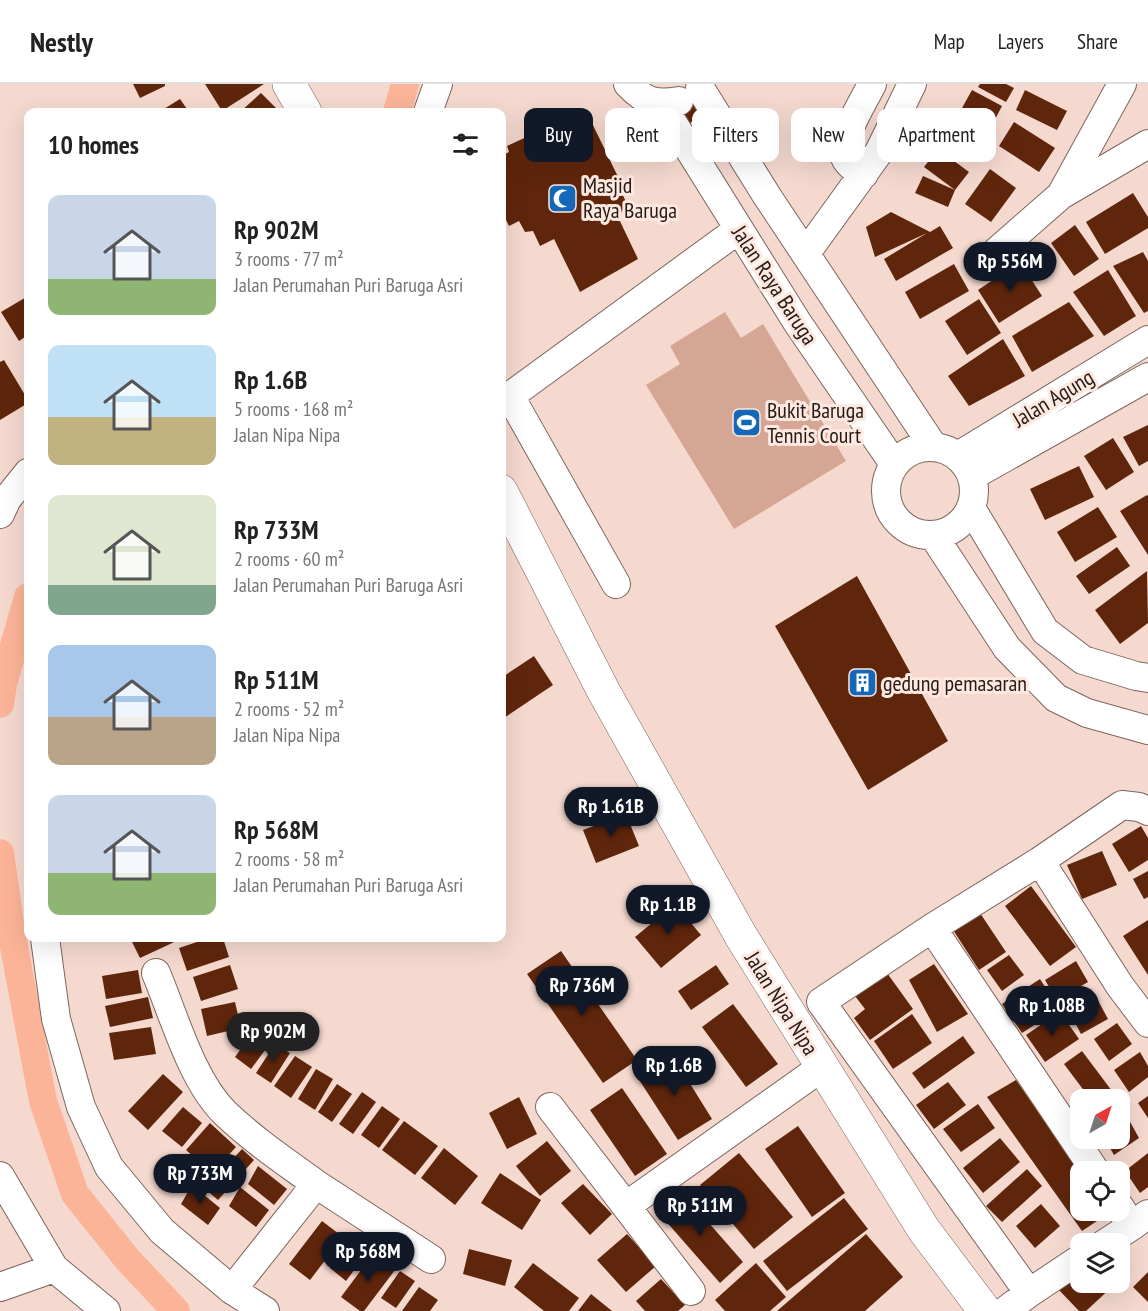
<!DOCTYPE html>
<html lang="en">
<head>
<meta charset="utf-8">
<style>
  :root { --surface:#fff; --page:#f2f2f2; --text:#222; --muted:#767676; --line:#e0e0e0; --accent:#111827 }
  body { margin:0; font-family:"PT Sans Narrow",sans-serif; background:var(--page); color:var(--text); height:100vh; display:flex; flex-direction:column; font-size:22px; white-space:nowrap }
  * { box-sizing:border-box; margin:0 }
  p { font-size:20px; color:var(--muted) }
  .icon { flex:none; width:33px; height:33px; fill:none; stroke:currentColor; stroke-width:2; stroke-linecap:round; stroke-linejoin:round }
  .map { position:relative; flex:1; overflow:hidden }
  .drawer { position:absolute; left:24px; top:24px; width:482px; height:834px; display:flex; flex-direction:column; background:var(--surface); border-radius:12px; box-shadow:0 6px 24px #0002 }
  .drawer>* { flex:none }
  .hud { position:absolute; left:524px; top:24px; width:534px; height:54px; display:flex; gap:12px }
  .needle { width:39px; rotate:39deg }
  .buttons { position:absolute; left:1070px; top:1005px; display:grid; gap:12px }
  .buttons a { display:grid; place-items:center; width:60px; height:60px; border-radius:12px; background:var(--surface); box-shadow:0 6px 24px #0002; font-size:30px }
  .price { position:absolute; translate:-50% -51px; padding:0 14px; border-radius:21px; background:var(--accent); color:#fff; font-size:20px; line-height:39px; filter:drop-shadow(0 2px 3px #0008) }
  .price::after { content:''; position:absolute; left:50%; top:36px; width:18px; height:14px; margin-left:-9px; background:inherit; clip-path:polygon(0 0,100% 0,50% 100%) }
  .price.selected { background:#222; color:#fff }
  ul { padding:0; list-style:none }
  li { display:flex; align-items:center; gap:18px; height:150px; padding:0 24px }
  li span { display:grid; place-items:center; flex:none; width:168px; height:120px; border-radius:12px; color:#555 }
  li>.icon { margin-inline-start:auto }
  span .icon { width:72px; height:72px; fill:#fffc; stroke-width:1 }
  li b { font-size:26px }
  h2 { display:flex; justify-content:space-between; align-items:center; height:72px; padding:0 24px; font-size:26px }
  .chip { padding:0 21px; border-radius:12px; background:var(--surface); box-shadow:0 6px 24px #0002; font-size:21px; line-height:54px }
  .chip.selected { background:var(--accent); color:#fff }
  header { display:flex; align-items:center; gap:36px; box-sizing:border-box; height:84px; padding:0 30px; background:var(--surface); border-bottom:2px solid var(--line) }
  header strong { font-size:28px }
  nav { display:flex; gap:33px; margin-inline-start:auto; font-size:21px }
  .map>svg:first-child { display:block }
  .green { fill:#d6a694 }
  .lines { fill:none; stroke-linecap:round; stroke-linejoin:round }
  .canal { stroke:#fcb498; stroke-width:28 }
  .building { fill:#60260c }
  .street-casing { stroke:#7d655c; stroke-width:30 }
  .secondary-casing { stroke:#7d655c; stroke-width:34 }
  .street { stroke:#fff; stroke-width:28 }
  .secondary { stroke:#fff; stroke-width:33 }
  .labels { text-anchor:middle; stroke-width:6; stroke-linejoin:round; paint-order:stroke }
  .poi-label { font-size:22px; fill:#251b17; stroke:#fee8df; text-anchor:start }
  .street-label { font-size:22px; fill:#251b17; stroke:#fee8df }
</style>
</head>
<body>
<header>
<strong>Nestly</strong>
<nav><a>Map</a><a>Layers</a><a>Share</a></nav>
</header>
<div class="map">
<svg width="1148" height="1227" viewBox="0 0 1148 1227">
  <rect width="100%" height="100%" fill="#f5d9cf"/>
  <path class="green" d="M725,228L741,254L763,240L846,377L734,445L646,301L680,280L670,262Z"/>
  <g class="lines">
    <path class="canal" d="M397,28L405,0
      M0,620L3,600L28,513
      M0,769L11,847L43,1017L75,1110L128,1176L176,1227"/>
  </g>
  <path class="building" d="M133,0H165V2L140,14Z
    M205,0H264L222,27Z
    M980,0H1006L1014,4L1006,18L978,3Z
    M972,6L1002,22L992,41L962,24Z
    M1025,6L1067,27L1057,46L1016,26Z
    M261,9L280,28H240Z
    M180,15L189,28H159Z
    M697,17L704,31L688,40L682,27Z
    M581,28L585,41L592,39L620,97L619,103L627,120L618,133L638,175L580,208L554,155L540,162L533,147L525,148L519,137L509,142L501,126V107L504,105L501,97V72L509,68L507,62Z
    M964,30L991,47L983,62L955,45Z
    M1014,38L1055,64L1039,88L999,62Z
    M950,52L974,67L969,76L944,61Z
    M938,65L969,88L955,106L924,83Z
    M990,85L1016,104L991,138L965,120Z
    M923,92L955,106L948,123L915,109Z
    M1133,109L1148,133V144L1105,170L1086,138Z
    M891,128L930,148L940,142L953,164L896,197L884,175L927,149L875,173L866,143Z
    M1075,141L1099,175L1074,192L1051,159Z
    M1143,168L1148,177V227L1144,229L1113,182Z
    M1020,178L1042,212L999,239L978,206Z
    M954,180L969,207L920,235L905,208Z
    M1108,186L1136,232L1104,252L1073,208Z
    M28,212V251L19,257L1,228Z
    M979,215L1001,249L967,271L945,237Z
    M1069,218L1094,252L1032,288L1012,252Z
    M1003,255L1025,292L969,322L948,292Z
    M4,276L28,316V319L0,336V278Z
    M1148,341V377L1139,382L1123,353Z
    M1113,354L1134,388L1106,406L1084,372Z
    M1079,382L1094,413L1045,436L1030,405Z
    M1147,411L1148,412V471L1120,427Z
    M1098,423L1117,453L1075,478L1057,448Z
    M1117,463L1130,482L1089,510L1076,492Z
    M1147,487L1148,539L1120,560L1095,526Z
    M857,492L948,657L868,706L775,542Z
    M534,572L553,601L501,636V594Z
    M626,730L639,762L596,779L583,746Z
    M1141,742L1148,754V776L1129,788L1112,760Z
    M1102,767L1117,801L1082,815L1067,781Z
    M1148,787V813L1144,815L1133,795Z
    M1031,802L1076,863L1050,882L1005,822Z
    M675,820L701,851L661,884L635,853Z
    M980,829L1006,868L979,886L953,846Z
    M1148,836V891L1123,852Z
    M130,854H183L140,874Z
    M209,854H223L229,873L187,887L179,864Z
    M561,867L637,976L603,999L527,890Z
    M1009,871L1024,891L1002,907L987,886Z
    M1076,877L1088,898L1057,916L1045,896Z
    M934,880L968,930L937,948L909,896Z
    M230,881L238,905L201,917L193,893Z
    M716,881L729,900L691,926L678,907Z
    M138,886L142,909L106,915L102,892Z
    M887,889L913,925L870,956L854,934L865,925L855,912Z
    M1040,895L1059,925L1022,949L1002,920Z
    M1094,909L1108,935L1081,950L1067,923Z
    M148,913L153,934L110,943L105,922Z
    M235,918L241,944L207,952L201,925Z
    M733,920L778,980L746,1003L702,943Z
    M1060,928L1079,955L1045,978L1026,951Z
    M912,930L932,959L893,985L874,957Z
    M1117,939L1132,960L1109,977L1094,955Z
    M151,943L156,970L114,976L109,949Z
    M254,946L271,958L251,985L235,973Z
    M963,952L975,969L924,1005L912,989Z
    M275,960L290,969L271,999L256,989Z
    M1082,967L1112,1007L1101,1016H1091L1064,980Z
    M1140,968L1148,982V993L1129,1008L1114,986Z
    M671,969L712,1035L678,1056L636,991Z
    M295,972L312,983L291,1014L274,1002Z
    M316,985L333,995L315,1026L298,1015Z
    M163,990L183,1008L148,1046L128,1027Z
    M1016,996L1080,1088V1126H1107L1109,1129L1082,1147L987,1013Z
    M948,998L966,1021L934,1045L916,1021Z
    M337,1000L352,1010L332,1038L318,1028Z
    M622,1004L667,1070L635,1092L590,1026Z
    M362,1008L376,1018L353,1050L339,1040Z
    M1148,1012V1034L1138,1019Z
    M519,1013L537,1050L507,1065L489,1029Z
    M1119,1018L1139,1054L1114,1071L1104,1054H1119Z
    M978,1020L995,1044L961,1068L943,1045Z
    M382,1022L400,1035L379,1064L361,1051Z
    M183,1023L202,1039L182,1063L162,1047Z
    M404,1037L438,1062L415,1091L382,1066Z
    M210,1039L236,1063L212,1089L186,1066Z
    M798,1042L845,1109L812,1133L765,1065Z
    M1000,1054L1020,1078L983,1109L963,1084Z
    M547,1057L571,1087L540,1112L516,1082Z
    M444,1064L478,1092L455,1121L421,1094Z
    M242,1065L254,1076L218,1116L205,1105Z
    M739,1069L793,1133L754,1165L700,1101Z
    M1148,1069V1103L1140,1109L1125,1087Z
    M258,1082L287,1105L274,1121L248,1100Z
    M1027,1085L1042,1102L1002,1138L986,1122Z
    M500,1089L541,1116L522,1146L481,1119Z
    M583,1100L612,1130L590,1151L561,1119Z
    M192,1101L220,1124L208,1141L181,1120Z
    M240,1103L269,1126L256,1143L229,1122Z
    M681,1107L743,1178L720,1199L657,1127Z
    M844,1114L868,1145L787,1207L763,1177Z
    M1041,1120L1060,1142L1035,1164L1016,1142Z
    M322,1137L343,1153L310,1196L289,1180Z
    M627,1150L656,1182L626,1208L597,1176Z
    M866,1150L903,1193L865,1227H777Z
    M353,1154L369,1166L346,1197L330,1184Z
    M469,1165L512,1176L505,1202L463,1190Z
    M373,1170L395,1186L364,1227H360L341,1213Z
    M533,1179L579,1214L569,1227H544L514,1203Z
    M756,1179L786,1213L770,1227H725L715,1216Z
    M400,1187L415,1197L396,1224L381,1214Z
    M1080,1187V1198H1111L1114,1201L1086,1227H1079L1059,1206Z
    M1148,1188V1218L1133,1203Z
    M661,1195L685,1221L678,1227H645L636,1217Z
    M419,1203L438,1216L430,1227H402Z
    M591,1210L612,1227H578Z"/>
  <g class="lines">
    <defs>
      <path id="street" d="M628,0C645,18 655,21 679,17
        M1122,0L1061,111L1148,60
        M700,4L767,112L933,362
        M661,20L797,238L894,380
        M428,28L438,0
        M864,90C856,85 846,80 844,70C841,52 864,17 872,0
        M997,167L1061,111
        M806,169L879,68L912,0
        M886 407a44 44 0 1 1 88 0a44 44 0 1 1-88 0Z
        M958,372L1148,256
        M972,392L1148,293
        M971,424L1045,547L1083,576L1136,592L1148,594
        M0,430L7,415L28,389
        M933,451L1007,564L1056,614L1087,629L1148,646
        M616,500L510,312L739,145
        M1148,727L1139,723L1122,721L1040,777L1120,902L1148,939
        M1040,777L932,844L1096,1088
        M932,844L821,918L1029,1209L1080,1175
        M45,854L56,935L81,1023L109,1083L162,1147L232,1206L265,1227
        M156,889C174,932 192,997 225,1029C253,1056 286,1078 316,1100L232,1206
        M550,1023L691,1207
        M0,1092L54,1184L106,1227
        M316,1100L431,1175
        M626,1122L822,983
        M1119,1122L1132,1142L1148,1130
        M1104,1160L1132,1142
        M0,1203L54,1184
        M1005,1227L1029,1209"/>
      <path id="secondary" d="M289,0L305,28
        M501,407L604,608L741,852L924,1146L985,1227"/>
    </defs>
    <use href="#street" class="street-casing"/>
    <use href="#secondary" class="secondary-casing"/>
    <use href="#street" class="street"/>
    <use href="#secondary" class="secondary"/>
  </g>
  <defs>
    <symbol id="mosque-square" viewBox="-11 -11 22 22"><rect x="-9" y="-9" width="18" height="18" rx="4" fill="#1369b7" stroke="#fee8df"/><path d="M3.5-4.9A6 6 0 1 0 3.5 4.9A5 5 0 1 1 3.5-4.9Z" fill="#fff"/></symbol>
    <symbol id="stadium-square" viewBox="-11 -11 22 22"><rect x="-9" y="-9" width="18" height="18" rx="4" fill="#1369b7" stroke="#fee8df"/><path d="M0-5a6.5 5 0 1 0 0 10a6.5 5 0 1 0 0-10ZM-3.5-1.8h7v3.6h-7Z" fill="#fff"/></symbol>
    <symbol id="building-square" viewBox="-11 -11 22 22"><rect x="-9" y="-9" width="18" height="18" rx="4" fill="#1369b7" stroke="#fee8df"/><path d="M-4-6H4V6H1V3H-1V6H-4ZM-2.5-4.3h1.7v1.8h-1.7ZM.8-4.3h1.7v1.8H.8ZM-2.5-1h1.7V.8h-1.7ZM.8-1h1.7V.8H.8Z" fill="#fff"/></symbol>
  </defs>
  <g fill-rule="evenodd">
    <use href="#mosque-square" x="546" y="98" width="33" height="33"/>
    <use href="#stadium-square" x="730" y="322" width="33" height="33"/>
    <use href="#building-square" x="846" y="582" width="33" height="33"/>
  </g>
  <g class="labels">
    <g class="poi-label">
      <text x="583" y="109">Masjid<tspan x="583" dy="25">Raya Baruga</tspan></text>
      <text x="767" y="334">Bukit Baruga<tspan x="767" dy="25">Tennis Court</tspan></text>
      <text x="883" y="607">gedung pemasaran</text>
    </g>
    <g class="street-label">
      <text transform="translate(775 201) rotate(57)" y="8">Jalan Raya Baruga</text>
      <text transform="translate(1053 314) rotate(-31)" y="8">Jalan Agung</text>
      <text transform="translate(782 919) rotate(58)" y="8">Jalan Nipa Nipa</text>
    </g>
  </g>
</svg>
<div class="buttons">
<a><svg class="needle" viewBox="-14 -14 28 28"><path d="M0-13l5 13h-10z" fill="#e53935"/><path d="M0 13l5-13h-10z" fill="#767676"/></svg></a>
<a><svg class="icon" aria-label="locate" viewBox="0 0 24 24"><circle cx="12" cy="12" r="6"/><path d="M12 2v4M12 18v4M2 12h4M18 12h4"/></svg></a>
<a><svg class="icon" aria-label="layers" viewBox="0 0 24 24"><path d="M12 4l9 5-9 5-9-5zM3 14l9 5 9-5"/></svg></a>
</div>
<b class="price" style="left:1010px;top:209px">Rp 556M</b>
<b class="price" style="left:611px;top:754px">Rp 1.61B</b>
<b class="price" style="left:668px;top:852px">Rp 1.1B</b>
<b class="price" style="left:582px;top:933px">Rp 736M</b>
<b class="price" style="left:1052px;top:953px">Rp 1.08B</b>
<b class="price selected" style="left:273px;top:979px">Rp 902M</b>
<b class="price" style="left:674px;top:1013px">Rp 1.6B</b>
<b class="price" style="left:200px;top:1121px">Rp 733M</b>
<b class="price" style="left:700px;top:1153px">Rp 511M</b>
<b class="price" style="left:368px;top:1199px">Rp 568M</b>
<div class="hud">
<a class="chip selected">Buy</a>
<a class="chip">Rent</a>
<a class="chip">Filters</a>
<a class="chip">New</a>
<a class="chip">Apartment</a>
</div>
<section class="drawer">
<h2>10 homes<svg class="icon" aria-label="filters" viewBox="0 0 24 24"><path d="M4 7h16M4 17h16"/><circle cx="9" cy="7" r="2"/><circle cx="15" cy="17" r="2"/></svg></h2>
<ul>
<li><span style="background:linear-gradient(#c9d6e8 70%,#8fb573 0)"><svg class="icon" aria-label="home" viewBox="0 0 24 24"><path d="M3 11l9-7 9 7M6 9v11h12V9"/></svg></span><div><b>Rp 902M</b><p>3 rooms · 77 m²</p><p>Jalan Perumahan Puri Baruga Asri</p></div></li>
<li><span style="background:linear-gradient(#bfe0f5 60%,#c2b280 0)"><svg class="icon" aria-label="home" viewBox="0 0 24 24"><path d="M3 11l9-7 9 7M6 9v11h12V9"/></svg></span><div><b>Rp 1.6B</b><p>5 rooms · 168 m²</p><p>Jalan Nipa Nipa</p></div></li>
<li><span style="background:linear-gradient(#dfe7d0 75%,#7fa58c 0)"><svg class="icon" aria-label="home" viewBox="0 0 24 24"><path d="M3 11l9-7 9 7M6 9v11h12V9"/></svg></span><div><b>Rp 733M</b><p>2 rooms · 60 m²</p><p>Jalan Perumahan Puri Baruga Asri</p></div></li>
<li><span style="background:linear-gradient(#a9c7e8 60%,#b9a48a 0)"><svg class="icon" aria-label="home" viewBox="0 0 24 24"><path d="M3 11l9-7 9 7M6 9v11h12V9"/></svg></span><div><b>Rp 511M</b><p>2 rooms · 52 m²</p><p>Jalan Nipa Nipa</p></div></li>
<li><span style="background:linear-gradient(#c9d6e8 65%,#8fb573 0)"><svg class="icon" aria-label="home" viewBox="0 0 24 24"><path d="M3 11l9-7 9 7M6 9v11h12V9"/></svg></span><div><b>Rp 568M</b><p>2 rooms · 58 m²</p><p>Jalan Perumahan Puri Baruga Asri</p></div></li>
</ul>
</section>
</div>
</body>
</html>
